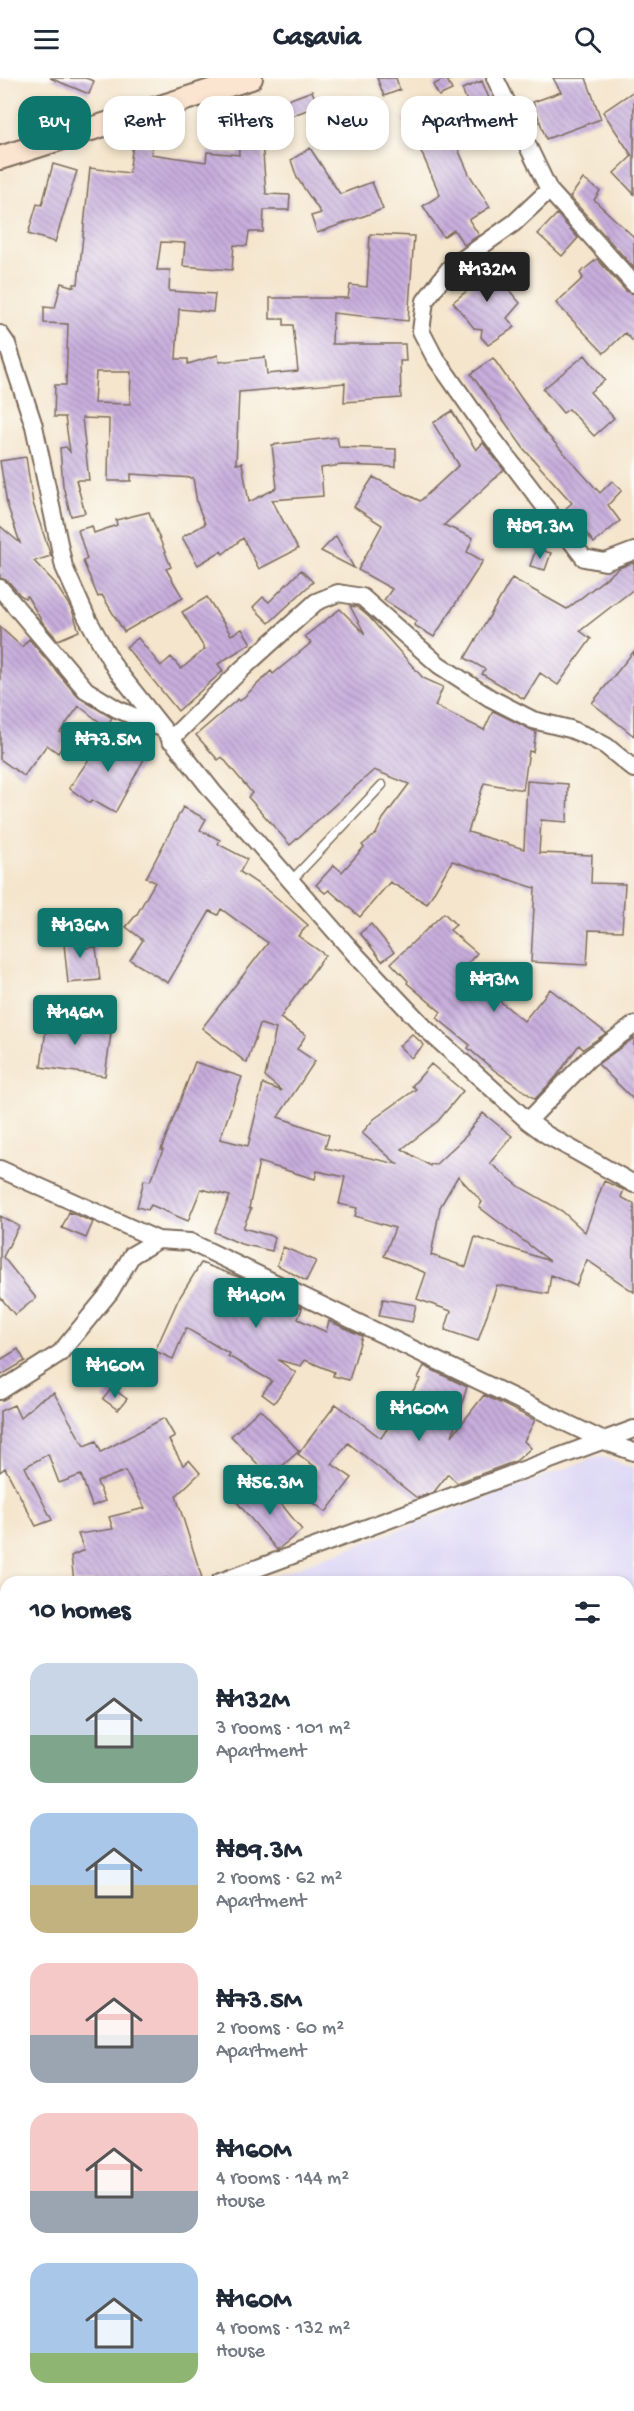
<!DOCTYPE html>
<html lang="en">
<head>
<meta charset="utf-8">
<style>
  :root { --surface:#fff; --page:#f2f2f3; --text:#1f2937; --muted:#747a83; --accent:#0f766e }
  body { margin:0; font-family:"Gochi Hand",sans-serif; background:var(--page); color:var(--text); height:100vh; display:flex; flex-direction:column; font-size:22px; white-space:nowrap }
  * { box-sizing:border-box; margin:0 }
  p { font-size:20px; color:var(--muted) }
  .icon { flex:none; width:33px; height:33px; fill:none; stroke:currentColor; stroke-width:2; stroke-linecap:round; stroke-linejoin:round }
  .map { position:relative; flex:1; overflow:hidden }
  .details { position:absolute; left:0px; top:1498px; width:634px; height:836px; display:flex; flex-direction:column; background:var(--surface); border-radius:18px 18px 0 0; box-shadow:0 3px 9px #0003 }
  .details>* { flex:none }
  .top-card { position:absolute; left:18px; top:18px; width:598px; height:54px; display:flex; gap:12px }
  .price { position:absolute; translate:-50% -51px; padding:0 14px; border-radius:6px; background:var(--accent); color:#fff; font-size:20px; line-height:39px; filter:drop-shadow(0 2px 3px #0008) }
  .price::after { content:''; position:absolute; left:50%; top:36px; width:18px; height:14px; margin-left:-9px; background:inherit; clip-path:polygon(0 0,100% 0,50% 100%) }
  .price.selected { background:#222; color:#fff }
  ul { padding:0; list-style:none }
  li { display:flex; align-items:center; gap:18px; height:150px; padding:0 30px }
  li span { display:grid; place-items:center; flex:none; width:168px; height:120px; border-radius:18px; color:#555 }
  li>.icon { margin-inline-start:auto }
  span .icon { width:72px; height:72px; fill:#fffc; stroke-width:1 }
  li b { font-size:26px }
  h2 { display:flex; justify-content:space-between; align-items:center; height:72px; padding:0 30px; font-size:26px }
  .chip { padding:0 21px; border-radius:18px; background:var(--surface); box-shadow:0 3px 9px #0003; font-size:21px; line-height:54px }
  .chip.selected { background:var(--accent); color:#fff }
  header { display:flex; justify-content:space-between; align-items:center; height:78px; padding:0 30px; background:var(--surface); font-size:27px; font-weight:700 }
  .map>svg:first-child { display:block }
  .built { fill:#dcd6f6 }
  .building { fill:url(#building-back-hatch); fill-rule:evenodd }
  .lines { fill:none; stroke-linecap:round; stroke-linejoin:round }
  .service-casing { stroke:#7c6b5b; stroke-width:11 }
  .minor-casing { stroke:#7c6b5b; stroke-width:20 }
  .secondary-casing { stroke:#7c6b5b; stroke-width:26 }
  .service { stroke:#fff; stroke-width:8 }
  .minor { stroke:#fff; stroke-width:16 }
  .secondary { stroke:#fce5d0; stroke-width:22 }
</style>
</head>
<body>
<header><svg class="icon" aria-label="menu" viewBox="0 0 24 24"><path d="M4 6h16M4 12h16M4 18h16"/></svg>Casavia<svg class="icon" aria-label="search" viewBox="0 0 24 24"><circle cx="10" cy="10" r="6"/><path d="M15 15l6 6"/></svg></header>
<div class="map">
<svg width="634" height="2333" viewBox="0 0 634 2333">
  <defs>
    <pattern id="building-back-hatch" width="6" height="6" patternUnits="userSpaceOnUse" patternTransform="scale(1.5)"><rect width="6" height="6" fill="#c7aedd"/><path d="M-1 5l2 2M0 0l6 6M5-1l2 2" fill="none" stroke="#a38eb3"/></pattern>
  </defs>
  <rect width="100%" height="100%" fill="#fdfcf7"/>
  <filter id="ink" filterUnits="userSpaceOnUse"><feTurbulence type="fractalNoise" baseFrequency=".0167" numOctaves="2"/><feDisplacementMap in="SourceGraphic" scale="12" xChannelSelector="R" yChannelSelector="G"/><feConvolveMatrix kernelMatrix="1 2 1 2 8 2 1 2 1" color-interpolation-filters="sRGB"/></filter>
  <filter id="wash" filterUnits="userSpaceOnUse"><feTurbulence type="fractalNoise" baseFrequency=".008" numOctaves="4" result="noise"/><feDisplacementMap in="SourceGraphic" scale="24" xChannelSelector="R" yChannelSelector="G"/><feGaussianBlur stdDeviation="1.35" result="paint"/><feColorMatrix in="noise" values="0 0 0 0 0 0 0 0 0 0 0 0 0 0 0 0 0 1.4 0 .05"/><feComposite in="paint" operator="in"/></filter>
  <g filter="url(#wash)">
    <rect width="100%" height="100%" fill="#f4e5cc"/>
    <path class="built" d="M600,1378L634,1390V2333H0V1599L6,1597V2328H628V1504H257Z"/>
    <g id="blocks">
      <path class="building" d="M50,0H85L94,3L89,16Z
        M377,0H396L400,12L384,18Z
        M446,0L452,12L439,18L433,7Z
        M553,0H586L601,41L546,61L533,24L561,14Z
        M482,3L497,40L477,48L462,11Z
        M312,13L318,28L266,47L261,32Z
        M634,13V116L614,95L632,78L603,34Z
        M433,28L442,51L448,48L469,96L490,129L469,142L479,157L464,167L454,152L443,159L423,128L440,117L413,55L409,56L403,41Z
        M261,49L266,116L290,117L289,132H264L263,154H249L247,168L234,167L232,192L183,188L185,165L161,164L157,192H170L169,213L215,216L213,234L179,231L176,281H188V286L218,277L219,284L265,279L267,296L298,293L293,247H284V241H270V220H348L350,207L367,209L370,156L414,158L408,243L333,235L332,266H405L406,283H400L401,320L344,324L345,305L239,314L236,386L242,385L249,424L277,410L272,367L337,359L339,369L396,371V389L342,387L321,390L323,418L272,422L298,471L259,491L243,460L223,476L221,473L198,487L182,459L205,446L197,425L193,400L131,396V403H108L109,341L82,340L89,402H76L85,435L71,438L63,408L60,370L66,369L70,374L65,339H54L55,307H66L68,246L44,245V229L55,230L61,205L74,209V206H78L90,90L129,95L133,66L152,68L151,76L206,84L207,74L239,77L238,50ZM96,294H131L130,326L94,325Z
        M310,70L340,116L372,104L383,131L317,155L311,138L321,135L297,100L291,82Z
        M53,86L77,93L55,164L28,156L37,126L42,127Z
        M583,101L600,113L594,122L634,159V190L570,119Z
        M557,136L578,160L562,178L538,156Z
        M597,181L626,213L634,216V264L625,255L604,275L556,225L583,200L580,195Z
        M483,182L520,225L507,240L515,249L488,267L481,259L482,251L474,250L453,224L473,208L464,198Z
        M585,277L605,302L590,314L614,340L594,358L569,331L563,335L543,311Z
        M493,280L545,354L600,415L612,403L622,412L608,427L620,443L594,465L566,430L572,425L524,371L471,296Z
        M452,333L476,372L483,365L504,392L444,447L473,460L467,474L483,483L434,559L414,547L417,543L384,522L392,511L358,492L382,447L354,429L373,399L420,423L459,387L433,345Z
        M26,379L33,425L51,478L34,483L55,505L72,532L79,553L58,562L43,545L27,518L25,520L20,517L8,503L0,500V448L20,465L7,426L0,383Z
        M149,434L171,489L166,491L183,520L124,554L102,517L98,519L83,483L87,481L78,452L92,448L94,455L117,447L116,442Z
        M336,458L354,490L321,473Z
        M536,471L551,475L545,492L530,488Z
        M634,484V511L580,553L591,561L558,607L540,595L524,621L482,596L485,591L465,580L512,500L567,531L619,490Z
        M301,492L313,504L269,545L253,529L263,519L269,524Z
        M207,519L231,557L242,551L251,565L218,586L223,593L178,633L126,569L138,560L161,588L171,579L181,591L205,571L182,534Z
        M350,528L357,529L369,539L423,600L443,609L435,628L484,652L493,633L536,654L533,674L529,673L523,712L484,705L468,754L524,771L527,703L568,706L567,744L541,742L539,775L592,777L591,805L625,806L622,853L589,852L587,887L531,884L535,810L452,783L427,826L390,804L360,839L329,812L325,815L316,807L334,787L342,794L364,769L362,767L376,756L383,741L409,706L374,692L290,767L248,719L252,715L222,679L218,682L196,657L238,621L240,623L271,593L273,596L311,565L305,558L340,531L365,556Z
        M0,549L22,569L29,561L78,619L112,640L106,649L79,628L60,654L68,660L58,675L47,667L24,698L0,681Z
        M634,573V658L592,625Z
        M110,651L131,665L127,671L144,681L115,735L92,722L90,725L69,710Z
        M183,729L206,741L200,752L220,762L218,766L247,781L240,794L269,813L308,847L298,858L325,877L280,940L306,957L297,971L315,983L278,1039L329,1057L325,1070L397,1086L362,1055L374,1041L416,1011L412,1008L431,986L463,1013L438,1043L402,1071L430,1088L431,1086L435,1087L468,1056L467,1055L483,1035L512,1058L490,1085L520,1109L562,1133L585,1154L604,1103L624,1112L621,1119L634,1126V1214L587,1182L576,1208L551,1197L548,1216L497,1207L478,1263L445,1252L451,1233L417,1221L426,1195L384,1178L395,1150L355,1138L357,1130L339,1126L345,1099L317,1093L315,1101L259,1084L249,1130L251,1131L243,1150L275,1159L272,1173L241,1166L214,1154L230,1118L201,1111L188,1143L151,1127L148,1132L137,1129L144,1102L150,1103L163,1072H161L195,984L242,999L220,1061L248,1068L263,1006L282,1013L265,999L276,951L260,946L247,985L202,950L268,865L221,831L218,837L210,833L168,905L130,882L143,862L126,849L137,836L155,804L146,800ZM458,1098L482,1124L479,1129L550,1183L475,1159L466,1189L431,1177L440,1129Z
        M444,835L456,847L450,852L477,875L462,892L524,943L550,911L606,955L583,971L579,967L556,999L535,1021L494,992L468,970L470,967L437,940L441,934L407,905L408,903L391,885Z
        M371,846L394,874L382,883L360,855Z
        M83,854L85,870L96,869L100,902L68,905L63,856Z
        M48,936L98,943L96,954L111,955L105,998L41,989Z
        M412,956L424,967L411,980L399,968Z
        M634,960V1022L598,986Z
        M69,1134L93,1144L86,1160L62,1150Z
        M0,1138L19,1148L3,1179L36,1220L15,1237L0,1219Z
        M283,1169L316,1183L306,1203L277,1187Z
        M201,1185L241,1200L302,1230L298,1241L326,1254L329,1243L362,1258L349,1302L333,1298L334,1294L305,1282L301,1288L278,1282L296,1295L274,1325L262,1316L272,1303L228,1278L230,1276L186,1250L173,1281L155,1273L178,1222Z
        M383,1221L416,1227L412,1244L379,1238Z
        M18,1271L25,1283L0,1298V1282Z
        M424,1288L467,1309L452,1358L484,1317L535,1342L524,1363L531,1370L516,1383L457,1405L448,1396L434,1414L417,1420L348,1365L332,1386L352,1400L326,1434L299,1414L317,1390L298,1376L336,1326L381,1360L421,1301L418,1300Z
        M112,1310L127,1321L118,1332L103,1321Z
        M54,1315L84,1368L96,1363L101,1374L164,1340L175,1359L169,1362L183,1387L189,1382L200,1395L176,1418L202,1500L187,1504H168L167,1500L151,1504H74L71,1478L84,1472L78,1456L113,1451L109,1439L145,1430L125,1393L97,1404L105,1423L92,1428L81,1397L59,1405L48,1376L25,1389L52,1442L36,1448L5,1390L0,1394V1333L14,1327L20,1340L40,1322Z
        M260,1331L299,1373L270,1399L231,1358Z
        M263,1403L302,1452L277,1472L237,1424Z"/>
    </g>
  </g>
  <g filter="url(#ink)">
    <use href="#blocks" fill-opacity="0" stroke="#7c6b5b" stroke-width="1.5"/>
    <g class="lines">
      <defs>
        <path id="service" d="M291,803L382,707
          M628,2281L634,2315
          M345,2333L348,2328
          M468,2333L478,2330L514,2333"/>
        <path id="minor" d="M495,0L549,112L634,206
          M549,112L514,145L449,191L425,223L421,253L434,278L481,345L584,480L605,484L634,473
          M0,256L7,266L34,348L64,489L86,538L115,590L213,714L354,875L426,951L528,1043L547,1057L634,1106
          M0,510L86,612L117,631L159,649
          M170,662L241,592L316,524L338,515L362,519L439,587L490,620L533,642L570,651L589,659L606,668L634,691
          M528,1043L588,981L634,947
          M0,1091L158,1162
          M0,1313L60,1275L110,1214L132,1177L158,1162L190,1164L606,1364L634,1374
          M220,1504L634,1351
          M0,1576L6,1574
          M628,1669L634,1667
          M0,1864L6,1862
          M628,2022H634
          M0,2101L6,2099
          M0,2276H6
          M302,2333V2328"/>
        <path id="secondary" d="M0,80L251,0"/>
      </defs>
      <use href="#service" class="service-casing"/>
      <use href="#minor" class="minor-casing"/>
      <use href="#secondary" class="secondary-casing"/>
      <use href="#service" class="service"/>
      <use href="#minor" class="minor"/>
      <use href="#secondary" class="secondary"/>
    </g>
  </g>
</svg>
<b class="price selected" style="left:487px;top:225px">₦132M</b>
<b class="price" style="left:540px;top:482px">₦89.3M</b>
<b class="price" style="left:108px;top:695px">₦73.5M</b>
<b class="price" style="left:80px;top:881px">₦136M</b>
<b class="price" style="left:494px;top:935px">₦93M</b>
<b class="price" style="left:75px;top:968px">₦146M</b>
<b class="price" style="left:256px;top:1251px">₦140M</b>
<b class="price" style="left:115px;top:1321px">₦160M</b>
<b class="price" style="left:419px;top:1364px">₦160M</b>
<b class="price" style="left:270px;top:1438px">₦56.3M</b>
<div class="top-card">
<a class="chip selected">Buy</a>
<a class="chip">Rent</a>
<a class="chip">Filters</a>
<a class="chip">New</a>
<a class="chip">Apartment</a>
</div>
<section class="details">
<h2>10 homes<svg class="icon" aria-label="filters" viewBox="0 0 24 24"><path d="M4 7h16M4 17h16"/><circle cx="9" cy="7" r="2"/><circle cx="15" cy="17" r="2"/></svg></h2>
<ul>
<li><span style="background:linear-gradient(#c9d6e8 60%,#7fa58c 0)"><svg class="icon" aria-label="home" viewBox="0 0 24 24"><path d="M3 11l9-7 9 7M6 9v11h12V9"/></svg></span><div><b>₦132M</b><p>3 rooms · 101 m²</p><p>Apartment</p></div></li>
<li><span style="background:linear-gradient(#a9c7e8 60%,#c2b280 0)"><svg class="icon" aria-label="home" viewBox="0 0 24 24"><path d="M3 11l9-7 9 7M6 9v11h12V9"/></svg></span><div><b>₦89.3M</b><p>2 rooms · 62 m²</p><p>Apartment</p></div></li>
<li><span style="background:linear-gradient(#f6c9c9 60%,#9aa5b1 0)"><svg class="icon" aria-label="home" viewBox="0 0 24 24"><path d="M3 11l9-7 9 7M6 9v11h12V9"/></svg></span><div><b>₦73.5M</b><p>2 rooms · 60 m²</p><p>Apartment</p></div></li>
<li><span style="background:linear-gradient(#f6c9c9 65%,#9aa5b1 0)"><svg class="icon" aria-label="home" viewBox="0 0 24 24"><path d="M3 11l9-7 9 7M6 9v11h12V9"/></svg></span><div><b>₦160M</b><p>4 rooms · 144 m²</p><p>House</p></div></li>
<li><span style="background:linear-gradient(#a9c7e8 75%,#8fb573 0)"><svg class="icon" aria-label="home" viewBox="0 0 24 24"><path d="M3 11l9-7 9 7M6 9v11h12V9"/></svg></span><div><b>₦160M</b><p>4 rooms · 132 m²</p><p>House</p></div></li>
</ul>
</section>
</div>
</body>
</html>
